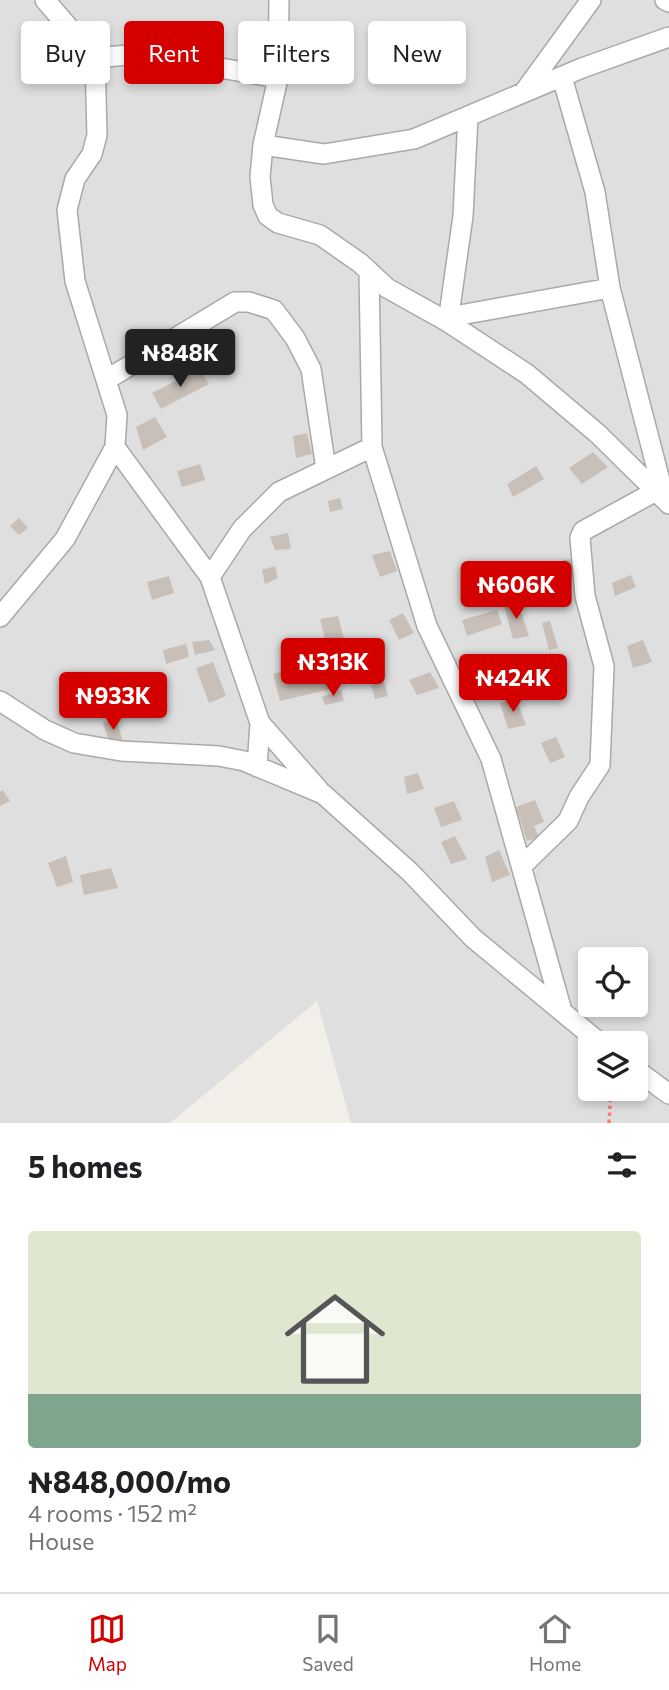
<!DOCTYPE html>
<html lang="en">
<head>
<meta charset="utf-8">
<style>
  :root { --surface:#fff; --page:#f2f2f2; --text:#202124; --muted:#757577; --line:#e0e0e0; --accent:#d40000 }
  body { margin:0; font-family:Commissioner,sans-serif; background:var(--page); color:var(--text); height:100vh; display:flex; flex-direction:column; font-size:26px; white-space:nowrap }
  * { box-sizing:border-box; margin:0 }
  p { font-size:23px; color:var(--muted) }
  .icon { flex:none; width:38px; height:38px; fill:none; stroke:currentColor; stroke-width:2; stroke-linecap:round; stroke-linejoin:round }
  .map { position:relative; height:1123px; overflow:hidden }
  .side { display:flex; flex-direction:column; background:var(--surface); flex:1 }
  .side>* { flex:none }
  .hud { position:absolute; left:21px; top:21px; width:628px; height:63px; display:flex; gap:14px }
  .tools { position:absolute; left:578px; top:947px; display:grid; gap:14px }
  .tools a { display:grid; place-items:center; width:70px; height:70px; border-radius:7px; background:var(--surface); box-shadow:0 4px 10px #0003; font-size:35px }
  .price { position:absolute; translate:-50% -60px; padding:0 16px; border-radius:7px; background:var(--accent); color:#fff; font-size:23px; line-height:46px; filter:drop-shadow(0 2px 4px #0008) }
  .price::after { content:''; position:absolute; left:50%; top:42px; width:21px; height:16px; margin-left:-10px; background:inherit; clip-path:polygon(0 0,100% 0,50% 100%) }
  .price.current { background:#222; color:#fff }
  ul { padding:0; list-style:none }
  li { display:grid; align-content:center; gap:14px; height:371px; padding:0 28px }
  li+li { border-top:2px solid var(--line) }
  li span { display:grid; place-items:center; height:217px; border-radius:7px; color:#555 }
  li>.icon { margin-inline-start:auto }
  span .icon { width:126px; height:126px; fill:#fffc; stroke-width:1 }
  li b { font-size:30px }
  h2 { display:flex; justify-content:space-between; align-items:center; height:84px; padding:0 28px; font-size:30px }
  .pill { padding:0 24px; border-radius:7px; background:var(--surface); box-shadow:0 4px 10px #0003; font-size:24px; line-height:63px }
  .pill.current { background:var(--accent); color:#fff }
  .menu { display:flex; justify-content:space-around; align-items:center; height:98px; border-top:2px solid var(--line); background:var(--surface); font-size:19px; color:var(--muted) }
  .menu a { display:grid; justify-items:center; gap:4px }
  .menu .current { color:var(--accent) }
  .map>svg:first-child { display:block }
  .residential { fill:#e0dfdf; fill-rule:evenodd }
  .building { fill:#c7bfb8 }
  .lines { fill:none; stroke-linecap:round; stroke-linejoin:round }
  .street-casing { stroke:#a9a9a9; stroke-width:22 }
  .path { stroke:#fa8072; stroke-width:3.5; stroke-dasharray:3.5 3.5; stroke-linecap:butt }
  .street { stroke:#fff; stroke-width:19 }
</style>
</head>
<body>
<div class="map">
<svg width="669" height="1123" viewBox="0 0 669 1123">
  <rect width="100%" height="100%" fill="#f2efe9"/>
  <path class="residential" d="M0,0H669V1123H351L317,1001L170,1123H0ZM590,959H635V1004H590ZM590,1043H635V1088H590Z"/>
  <path class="building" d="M200,369L209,384L161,409L152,393Z
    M155,417L167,437L143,450L136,427Z
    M307,433L312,454L296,458L293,436Z
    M593,452L608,467L582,484L569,468Z
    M200,464L205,480L182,487L177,471Z
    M536,466L544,479L513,497L507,484Z
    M340,498L343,509L330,512L328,501Z
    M19,518L28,528L19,535L10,526Z
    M288,533L291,549L275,550L270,537Z
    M390,551L397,571L380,577L372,555Z
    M577,558L580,575L566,577L563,560Z
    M275,566L278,578L265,584L262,570Z
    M535,568L539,588L526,592L521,572Z
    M631,575L636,587L615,596L612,583Z
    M169,576L174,593L152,600L147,582Z
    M518,603L529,636L513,639L504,606Z
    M497,610L502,624L467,636L462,620Z
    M403,613L414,633L399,640L389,620Z
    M338,616L347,650L329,654L320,619Z
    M550,621L558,648L549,650L542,623Z
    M209,640L215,650L195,655L192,642Z
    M643,640L652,662L633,668L627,646Z
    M186,644L189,657L166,664L163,650Z
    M213,662L226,696L209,703L196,668Z
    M300,666L303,675L330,667L335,688L280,701L273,674Z
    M430,672L439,688L417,695L409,680Z
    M384,682L388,696L375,699L371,685Z
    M341,690L344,701L325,705L322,697Z
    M516,698L526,725L508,729L500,703Z
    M116,719L123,742L110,744L103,723Z
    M556,737L565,757L550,763L541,743Z
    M418,773L424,789L407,794L404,777Z
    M3,790L10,801L0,806V792Z
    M535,800L544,822L534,826L539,837L527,841L516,807Z
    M454,801L462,820L441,827L434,808Z
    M455,836L467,859L451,864L441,842Z
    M499,850L510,875L492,882L485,857Z
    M66,856L73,882L57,887L48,863Z
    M111,868L118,888L84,895L80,875Z"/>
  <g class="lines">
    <defs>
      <path id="street" d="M45,0L95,58L139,54L278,78
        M279,0L278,78L263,145L260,177L263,205L268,216L278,223L320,235L360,263L387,288L448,322L527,374L598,434L669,504
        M665,0L669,2
        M562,77L595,192L610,288L665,500
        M524,92L591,0
        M263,145L324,154L414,139L582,68L669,37
        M369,271L372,447L427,626L491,759L562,1011
        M449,317L610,288
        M448,322L463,216L468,116
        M106,380L235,302H249L274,310L295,338L311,369L326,469
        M115,447L210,577L260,723L319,790
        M210,577L242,529L279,492L372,447
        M0,617L65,539L115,447L117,415L75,281L67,210L75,179L92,154L97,135L95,58
        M0,701L45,730L74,743L121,751L219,756L244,761L323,794L410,872L473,938L600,1043
        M257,767L260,723
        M523,865L568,821L579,797L600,765L604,666L585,596L580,538L583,531L656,491
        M635,1069L669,1094"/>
    </defs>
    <use href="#street" class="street-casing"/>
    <path class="path" d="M609,1123L611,1088"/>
    <use href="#street" class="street"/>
  </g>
</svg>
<div class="tools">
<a><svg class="icon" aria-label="locate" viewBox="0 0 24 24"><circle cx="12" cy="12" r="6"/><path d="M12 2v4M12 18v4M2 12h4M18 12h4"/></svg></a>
<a><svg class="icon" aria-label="layers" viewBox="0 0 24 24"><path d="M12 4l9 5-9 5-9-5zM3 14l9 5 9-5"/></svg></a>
</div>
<b class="price current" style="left:180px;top:389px">₦848K</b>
<b class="price" style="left:516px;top:621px">₦606K</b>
<b class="price" style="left:333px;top:698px">₦313K</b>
<b class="price" style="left:513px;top:714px">₦424K</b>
<b class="price" style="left:113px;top:732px">₦933K</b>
<div class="hud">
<a class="pill">Buy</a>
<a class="pill current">Rent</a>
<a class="pill">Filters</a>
<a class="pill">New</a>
</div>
</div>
<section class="side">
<h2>5 homes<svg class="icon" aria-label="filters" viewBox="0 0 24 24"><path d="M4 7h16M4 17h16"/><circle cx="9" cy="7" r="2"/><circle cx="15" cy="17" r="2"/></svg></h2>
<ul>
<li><span style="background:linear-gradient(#dfe7d0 75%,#7fa58c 0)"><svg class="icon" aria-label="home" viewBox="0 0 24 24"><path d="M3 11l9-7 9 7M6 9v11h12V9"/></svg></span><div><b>₦848,000/mo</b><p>4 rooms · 152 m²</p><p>House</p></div></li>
</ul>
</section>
<nav class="menu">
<a class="current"><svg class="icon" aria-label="map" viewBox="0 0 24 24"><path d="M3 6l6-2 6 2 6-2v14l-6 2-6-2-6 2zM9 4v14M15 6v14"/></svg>Map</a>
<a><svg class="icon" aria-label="saved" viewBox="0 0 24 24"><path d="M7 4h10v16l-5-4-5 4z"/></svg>Saved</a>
<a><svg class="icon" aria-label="home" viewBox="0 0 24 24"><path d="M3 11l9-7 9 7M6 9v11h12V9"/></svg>Home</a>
</nav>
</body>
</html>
